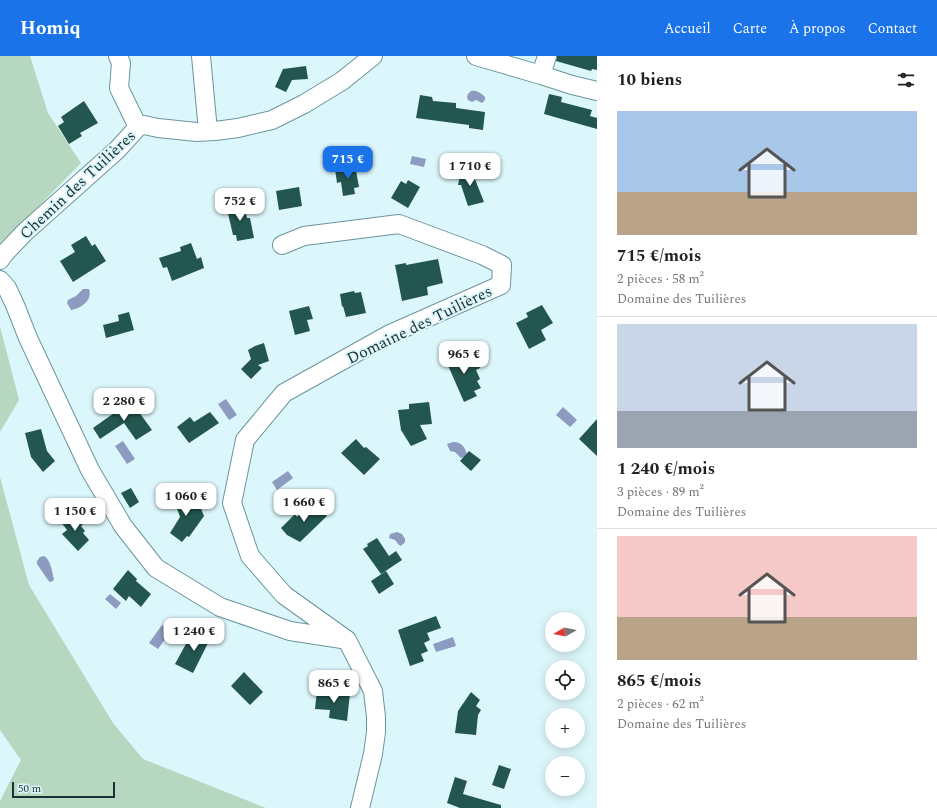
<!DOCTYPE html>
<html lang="fr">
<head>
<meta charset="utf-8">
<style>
  :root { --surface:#fff; --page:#f6f6f6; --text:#202124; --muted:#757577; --line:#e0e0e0; --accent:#1a73e8 }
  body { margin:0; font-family:Spectral,serif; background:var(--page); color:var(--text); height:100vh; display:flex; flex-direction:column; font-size:15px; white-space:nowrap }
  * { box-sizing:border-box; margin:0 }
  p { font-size:13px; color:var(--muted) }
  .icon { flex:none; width:22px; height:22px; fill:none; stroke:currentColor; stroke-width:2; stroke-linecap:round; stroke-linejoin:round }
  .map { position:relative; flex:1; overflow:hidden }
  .side { display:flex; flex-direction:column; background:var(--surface); width:340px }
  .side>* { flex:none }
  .needle { width:26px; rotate:261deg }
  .fabs { position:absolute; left:545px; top:556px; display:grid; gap:8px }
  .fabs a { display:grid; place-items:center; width:40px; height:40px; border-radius:50%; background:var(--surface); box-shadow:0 2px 10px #0003; font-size:20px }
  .scale { position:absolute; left:12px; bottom:10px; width:103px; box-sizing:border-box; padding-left:4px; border:2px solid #1f3034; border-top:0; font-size:11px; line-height:14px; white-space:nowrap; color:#1f3034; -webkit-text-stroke:3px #dcf7fc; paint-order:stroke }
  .price { position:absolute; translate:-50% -34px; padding:0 9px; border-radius:8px; background:#fff; color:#222; font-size:13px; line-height:26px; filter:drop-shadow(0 1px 2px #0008) }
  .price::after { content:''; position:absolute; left:50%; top:24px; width:12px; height:9px; margin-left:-6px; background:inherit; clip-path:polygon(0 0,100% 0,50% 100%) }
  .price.active { background:var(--accent); color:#fff }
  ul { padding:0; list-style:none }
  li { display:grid; align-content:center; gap:8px; height:212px; padding:0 20px }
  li+li { border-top:1px solid var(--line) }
  li span { display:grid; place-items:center; height:124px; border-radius:0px; color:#555 }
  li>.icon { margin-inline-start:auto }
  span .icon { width:72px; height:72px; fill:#fffc; stroke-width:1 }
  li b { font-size:17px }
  h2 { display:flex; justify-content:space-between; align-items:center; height:48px; padding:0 20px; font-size:17px }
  header { display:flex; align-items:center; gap:24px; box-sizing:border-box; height:56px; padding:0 20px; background:var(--accent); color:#fff }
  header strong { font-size:19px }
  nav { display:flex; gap:22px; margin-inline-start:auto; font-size:14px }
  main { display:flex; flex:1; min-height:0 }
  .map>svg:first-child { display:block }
  .green { fill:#b6d8c0 }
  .water { fill:#8c9bbf }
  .building { fill:#23564f }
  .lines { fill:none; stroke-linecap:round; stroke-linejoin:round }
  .minor-casing { stroke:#6a959d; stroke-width:20 }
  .minor { stroke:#fff; stroke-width:18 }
  .labels { text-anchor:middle; stroke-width:4; stroke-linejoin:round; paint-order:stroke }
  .street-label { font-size:16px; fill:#1f3034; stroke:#dcf7fc }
</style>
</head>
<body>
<header>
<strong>Homiq</strong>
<nav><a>Accueil</a><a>Carte</a><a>À propos</a><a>Contact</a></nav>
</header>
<main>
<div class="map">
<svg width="597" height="752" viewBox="0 0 597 752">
  <rect width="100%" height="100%" fill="#dcf7fc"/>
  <path class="green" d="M0,0H30L48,57L81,107L34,155L0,187Z
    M0,270L19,344L0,376Z
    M0,421L29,529L113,667L143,703L266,752H0V745L21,704L0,674Z"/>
  <path class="water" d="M471,35C476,34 481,37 485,41V44L482,47L476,44L472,46L468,44L467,41L468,38Z
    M412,100L426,103L424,111L410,108Z
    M83,233H89C93,244 81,253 71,254L67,247L68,244L76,240Z
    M226,343L237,359L229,364L218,348Z
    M563,351L577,364L570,371L556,359Z
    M123,385L135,403L127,408L115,390Z
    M453,386C462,386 466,392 467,400L461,402L455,396L450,395L447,388Z
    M288,415L293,422L277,434L272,426Z
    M397,476L402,478L405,483V486L401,490L399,489L395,484L389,482L390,478Z
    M44,500C51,504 52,516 54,523L53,525L50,526L48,524L37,508V505L40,501Z
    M110,538L121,547L116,553L105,543Z
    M162,569L171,575L158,593L149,587Z
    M453,581L456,590L436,596L433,588Z"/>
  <path class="building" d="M557,0H597V14L592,13L591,15L556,5Z
    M306,10L308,23L292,24L286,36L275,31L283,13Z
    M549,38L562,41L561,46L592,54L590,60L597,62V73L544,58Z
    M420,39L432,41L433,45L456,47V52L485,56L483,74L469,72V69L416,62Z
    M84,45L98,67L80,77L82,80L69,88L58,70L64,66L61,61Z
    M355,109L359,131L354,132L355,138L343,140L341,126L337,127L335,113Z
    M462,110L471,113L484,146L468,150L461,129H458Z
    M408,124L420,131L408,152L391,142L401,125L406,128Z
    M299,131L302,150L279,154L276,135Z
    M243,145L247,162H250L254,182L237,185L236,179H233L226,149Z
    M86,180L92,190L95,188L106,205L73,226L60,205L75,196L71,189Z
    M191,187L197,203L201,201L204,212L172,225L167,211L163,212L159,202L181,195L180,191Z
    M438,203L443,227L427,231L428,239L402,245L395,209L406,207V209Z
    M354,235L355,237L361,236L366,257L346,261L343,250L342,251L340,238Z
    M542,249L553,267L541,274L546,284L529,293L516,267L528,261L526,257Z
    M309,250L313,263L307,264L310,275L295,279L289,255Z
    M129,256L134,274L106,282L103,269L119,265L118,259Z
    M264,287L269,305L258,309L262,312L251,323L241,313L251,303L248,294L255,290Z
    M455,293L462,308L476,302L480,312L476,314L480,323L477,325L481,332L474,335L477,340L464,346L443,298Z
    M131,345L152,374L136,384L124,367L100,383L93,372Z
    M429,346L432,368L420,369L427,383L411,390L401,374L398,354L409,353V348Z
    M210,356L219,367L189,387L177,371L190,361L194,366Z
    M597,363V400L579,383Z
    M41,373L47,395L55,405L43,416L31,401L25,377Z
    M356,383L364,392L366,391L380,403L364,419L341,397Z
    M469,395L481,404L471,415L460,405Z
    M131,432L139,446L130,452L121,437Z
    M189,435L195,452L200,450L204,460L189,481L187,480L182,486L170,477L180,461L173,441Z
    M311,446L327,460L300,486L287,479L281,472L295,458L297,461Z
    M70,457L72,459L73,457L83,468L81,470L85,475L83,477L89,484L78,495L62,478L67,474L61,466Z
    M377,482L389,500L396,495L402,504L381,518L363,493L368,490L367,488Z
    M128,514L137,523L136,525L151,538L141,551L129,540L126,545L113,533Z
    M386,515L394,528L379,538L371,525Z
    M436,560L441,572L427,577L430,584L424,587L428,595L421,598L424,605L410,610L398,574Z
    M199,573L212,579L193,617L175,608L187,586L192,588Z
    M244,616L263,636L250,649L231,630Z
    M317,634L350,637L347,665L329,662L330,654L315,653Z
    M471,636L480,644L476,650L481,654L478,659L476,679L455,677L458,655Z
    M499,709L511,713L504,733L492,729Z
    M455,721L467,725L463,738L501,749V752H460L447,747Z"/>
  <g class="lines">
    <defs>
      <path id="minor" d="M118,0L121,7L119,32L138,71
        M201,0L208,75
        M476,0L541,19
        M547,0L541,19L572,29L597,35
        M282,189L304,180L399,168L482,199L502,209L501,229L388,279L284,337L245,384L232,447L250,500L284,539L347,584L373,635L376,661V676L373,698L360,752
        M0,204L4,198L25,176L117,94L138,71L144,69L158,72L197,76L215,75L238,72L272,64L304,48L342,25L373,0
        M0,224L7,232L15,249L28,282L90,414L123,470L156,512L220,551L290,575L342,583"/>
    </defs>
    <use href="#minor" class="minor-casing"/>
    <use href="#minor" class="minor"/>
  </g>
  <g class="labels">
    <g class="street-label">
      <text transform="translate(77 128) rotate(-43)" y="6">Chemin des Tuilières</text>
      <text transform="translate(419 268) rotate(-26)" y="6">Domaine des Tuilières</text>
    </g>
  </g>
</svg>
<div class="fabs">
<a><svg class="needle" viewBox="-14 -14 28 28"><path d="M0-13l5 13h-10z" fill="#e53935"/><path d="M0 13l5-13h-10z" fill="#757577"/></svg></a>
<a><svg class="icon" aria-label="locate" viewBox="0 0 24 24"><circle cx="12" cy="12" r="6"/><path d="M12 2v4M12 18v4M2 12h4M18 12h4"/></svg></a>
<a>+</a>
<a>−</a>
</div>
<div class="scale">50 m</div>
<b class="price active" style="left:348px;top:124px">715 €</b>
<b class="price" style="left:470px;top:131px">1 710 €</b>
<b class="price" style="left:240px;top:166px">752 €</b>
<b class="price" style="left:464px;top:319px">965 €</b>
<b class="price" style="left:124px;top:366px">2 280 €</b>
<b class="price" style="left:186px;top:461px">1 060 €</b>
<b class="price" style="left:304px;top:467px">1 660 €</b>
<b class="price" style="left:75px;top:476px">1 150 €</b>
<b class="price" style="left:194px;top:596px">1 240 €</b>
<b class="price" style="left:334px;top:648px">865 €</b>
</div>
<section class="side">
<h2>10 biens<svg class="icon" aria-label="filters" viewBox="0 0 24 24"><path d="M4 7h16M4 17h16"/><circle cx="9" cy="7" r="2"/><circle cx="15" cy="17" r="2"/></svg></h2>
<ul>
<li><span style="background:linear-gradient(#a9c7e8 65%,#b9a48a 0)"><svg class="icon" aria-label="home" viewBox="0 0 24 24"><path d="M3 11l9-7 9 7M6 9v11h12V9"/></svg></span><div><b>715 €/mois</b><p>2 pièces · 58 m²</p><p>Domaine des Tuilières</p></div></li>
<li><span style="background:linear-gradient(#c9d6e8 70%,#9aa5b1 0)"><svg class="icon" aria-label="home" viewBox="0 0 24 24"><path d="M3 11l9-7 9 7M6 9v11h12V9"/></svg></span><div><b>1 240 €/mois</b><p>3 pièces · 89 m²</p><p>Domaine des Tuilières</p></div></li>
<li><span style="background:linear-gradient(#f6c9c9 65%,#b9a48a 0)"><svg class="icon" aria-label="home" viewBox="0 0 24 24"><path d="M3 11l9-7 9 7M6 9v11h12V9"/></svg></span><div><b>865 €/mois</b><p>2 pièces · 62 m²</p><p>Domaine des Tuilières</p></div></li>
</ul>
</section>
</main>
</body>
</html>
